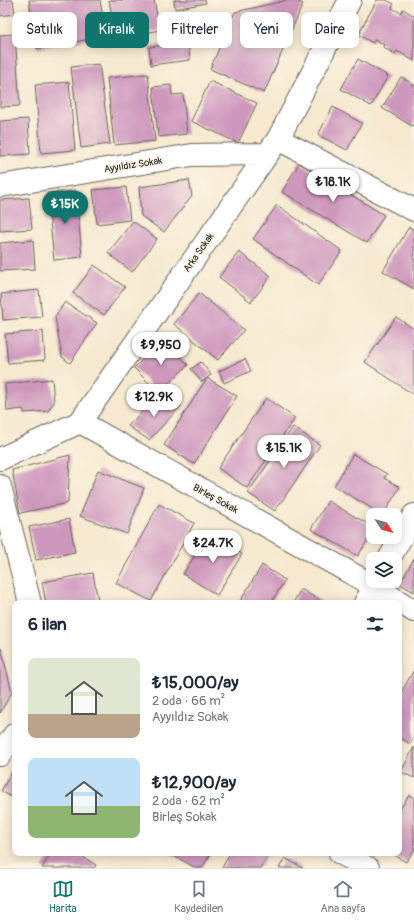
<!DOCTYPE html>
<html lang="tr">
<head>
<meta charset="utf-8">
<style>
  :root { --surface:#fff; --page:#f6f6f7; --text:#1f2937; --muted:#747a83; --line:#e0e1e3; --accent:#0f766e }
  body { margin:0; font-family:Pangolin,sans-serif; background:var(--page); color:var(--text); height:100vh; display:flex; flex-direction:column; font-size:15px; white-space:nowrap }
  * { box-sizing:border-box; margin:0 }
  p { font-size:13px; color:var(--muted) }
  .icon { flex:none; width:22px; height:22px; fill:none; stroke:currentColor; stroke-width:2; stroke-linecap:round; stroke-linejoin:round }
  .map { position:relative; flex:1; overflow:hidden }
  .side { position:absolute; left:12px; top:600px; width:390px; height:256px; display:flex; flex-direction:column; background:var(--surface); border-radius:8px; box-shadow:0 2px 10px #0003 }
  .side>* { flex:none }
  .banner { position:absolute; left:12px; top:12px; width:390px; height:36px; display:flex; gap:8px }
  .needle { width:26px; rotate:126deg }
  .tools { position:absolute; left:366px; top:508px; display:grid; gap:8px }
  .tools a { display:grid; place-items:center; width:36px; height:36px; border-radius:8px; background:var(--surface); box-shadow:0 2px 10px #0003; font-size:20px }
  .price { position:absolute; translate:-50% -34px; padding:0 9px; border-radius:14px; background:#fff; color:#222; font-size:13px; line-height:26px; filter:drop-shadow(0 1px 2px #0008) }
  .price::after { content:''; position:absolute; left:50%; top:24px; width:12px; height:9px; margin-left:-6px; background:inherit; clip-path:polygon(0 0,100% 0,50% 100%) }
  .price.active { background:var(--accent); color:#fff }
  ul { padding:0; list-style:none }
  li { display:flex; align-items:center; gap:12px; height:100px; padding:0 16px }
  li span { display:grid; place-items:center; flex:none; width:112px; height:80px; border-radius:8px; color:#555 }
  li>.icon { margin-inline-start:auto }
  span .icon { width:48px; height:48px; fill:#fffc; stroke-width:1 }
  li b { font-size:17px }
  h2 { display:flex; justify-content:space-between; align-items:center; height:48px; padding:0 16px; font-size:17px }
  .chip { padding:0 14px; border-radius:8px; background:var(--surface); box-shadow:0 2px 10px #0003; font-size:14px; line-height:36px }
  .chip.active { background:var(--accent); color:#fff }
  .menu { display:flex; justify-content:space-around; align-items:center; height:56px; border-top:1px solid var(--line); background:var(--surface); font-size:11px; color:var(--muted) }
  .menu a { display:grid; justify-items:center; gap:2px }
  .menu .active { color:var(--accent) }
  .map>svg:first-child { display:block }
  .building { fill:#ce98bd }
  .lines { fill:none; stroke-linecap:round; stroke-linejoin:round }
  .minor-casing { stroke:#68645b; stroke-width:24 }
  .minor { stroke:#fff; stroke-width:22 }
  .labels { text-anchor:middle; stroke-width:3; stroke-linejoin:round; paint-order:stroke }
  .street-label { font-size:10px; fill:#1c1c1c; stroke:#fcf5e5 }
</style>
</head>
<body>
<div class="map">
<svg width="414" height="868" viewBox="0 0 414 868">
  <rect width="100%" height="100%" fill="#fcf5e5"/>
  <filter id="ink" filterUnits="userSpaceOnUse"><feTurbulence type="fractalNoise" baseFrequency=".025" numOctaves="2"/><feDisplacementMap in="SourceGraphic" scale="8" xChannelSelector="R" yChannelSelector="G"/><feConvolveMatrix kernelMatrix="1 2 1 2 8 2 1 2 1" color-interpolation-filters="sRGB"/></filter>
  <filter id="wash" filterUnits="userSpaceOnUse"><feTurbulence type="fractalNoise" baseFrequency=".012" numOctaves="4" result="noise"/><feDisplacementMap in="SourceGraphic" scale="16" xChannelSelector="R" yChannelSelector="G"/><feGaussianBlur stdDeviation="0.9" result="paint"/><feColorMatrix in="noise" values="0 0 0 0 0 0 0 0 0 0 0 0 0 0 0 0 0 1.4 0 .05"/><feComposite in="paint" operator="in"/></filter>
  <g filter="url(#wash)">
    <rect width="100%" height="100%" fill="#f6e9d0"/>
    <g id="blocks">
      <path class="building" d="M0,0H13L15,14L0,16Z
        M29,0H100L106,36L37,49Z
        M109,0H154L160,30L116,39Z
        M174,0H205L206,3L175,9Z
        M288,0H294L303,4L264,93L210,69L235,12Z
        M377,0H386L394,4L392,8L401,13L403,9L414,16V61L397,51L395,54L383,47L384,45L375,39L373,43L359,35L361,32L360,31Z
        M15,34L20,106L0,107V35Z
        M188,42L190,60L151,65L149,47Z
        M358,59L388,76L371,106L341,89Z
        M99,64L110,144L81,148L71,67Z
        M148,74L155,141L114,145L107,78Z
        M401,77L414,85V123L412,126L382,108Z
        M210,81L257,103L238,143L191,121Z
        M69,82L75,150L41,153L35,85Z
        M171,85L172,95L183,94L187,134L158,137L153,87Z
        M333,107L362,123L347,150L318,135Z
        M28,119L30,154L0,156V121Z
        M299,163L384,215L367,243L282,192Z
        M189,180L192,196L164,232L141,216L139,187Z
        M126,187L130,220L97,224L93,190Z
        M76,191L82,257L54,260L47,193Z
        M29,198L32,229L0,231V200Z
        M277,205L342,251L318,285L253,239Z
        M133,221L157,239L132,272L108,253Z
        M409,227L414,230V289L383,271Z
        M33,240L35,269L0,271V243Z
        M239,252L271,276L251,302L219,277Z
        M94,265L125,287L104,315L73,293Z
        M39,290L42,317L3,320L1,294Z
        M199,293L244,330L218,360L174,324Z
        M65,302L97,323L70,363L62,357L55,317Z
        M396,317L414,329V395L365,362Z
        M43,331L45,360L8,363L5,334Z
        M163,339L188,365L159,393L134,368Z
        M245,359L251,371L224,383L219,371Z
        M201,362L211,375L207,378L237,396L194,464L164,445L207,378L202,382L191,369Z
        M52,379L54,402L48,411L24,413L23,409L7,411L5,384Z
        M174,397L181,406L149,440L128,426L152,401L161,408Z
        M266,398L295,418L247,488L218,468Z
        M293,427L320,445L275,511L248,493Z
        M353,454L387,474L384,478L400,487L383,515L334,486Z
        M70,455L68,503L20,513L12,470Z
        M98,470L144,488L127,534L80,516Z
        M328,501L373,527V531L358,556L311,529Z
        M159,504L194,523L151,601L116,583Z
        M69,519L75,552L36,560L29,527Z
        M209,533L242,554L217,595L183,574Z
        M414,558V592L400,584Z
        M262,565L285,580L271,603H239Z
        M93,573L98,601L86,603H46L42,582Z
        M301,589L324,603H293Z
        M0,648H1L12,692L0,713Z
        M414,670V737L410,744L399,737V696Z
        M414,747V778L401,772Z
        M15,766V799L1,791Z
        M409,795L414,798V850L406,862L391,853H399V811Z
        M51,853H77L96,865L94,868H42Z
        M169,853H211L202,868H196Z
        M230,853H269L260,868H222Z
        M285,858L303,868H279Z"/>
    </g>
  </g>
  <g filter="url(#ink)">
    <use href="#blocks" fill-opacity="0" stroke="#68645b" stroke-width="1"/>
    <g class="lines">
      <defs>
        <path id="minor" d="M278,139L414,210
          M0,186L192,155L267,154
          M80,422L374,586L414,611
          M0,459L80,422L278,139L350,0
          M0,486L30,603
          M389,559L414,515
          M365,603L377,581
          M0,755L15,734
          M340,853L368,868"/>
      </defs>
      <use href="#minor" class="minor-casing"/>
      <use href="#minor" class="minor"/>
    </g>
  </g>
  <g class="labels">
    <g class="street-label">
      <text transform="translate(133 164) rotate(-9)" y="4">Ayyıldız Sokak</text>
      <text transform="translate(198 252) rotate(-55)" y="4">Arka Sokak</text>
      <text transform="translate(216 498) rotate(29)" y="4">Birleş Sokak</text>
    </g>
  </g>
</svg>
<div class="tools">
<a><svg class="needle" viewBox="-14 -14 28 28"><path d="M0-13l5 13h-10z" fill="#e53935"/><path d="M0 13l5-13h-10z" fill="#747a83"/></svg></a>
<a><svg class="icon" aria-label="layers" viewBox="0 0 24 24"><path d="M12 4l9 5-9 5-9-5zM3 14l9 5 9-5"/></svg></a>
</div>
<b class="price" style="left:333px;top:203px">₺18.1K</b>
<b class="price active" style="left:65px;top:225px">₺15K</b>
<b class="price" style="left:161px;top:366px">₺9,950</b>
<b class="price" style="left:154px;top:418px">₺12.9K</b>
<b class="price" style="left:284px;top:469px">₺15.1K</b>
<b class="price" style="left:213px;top:564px">₺24.7K</b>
<div class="banner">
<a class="chip">Satılık</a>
<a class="chip active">Kiralık</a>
<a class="chip">Filtreler</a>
<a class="chip">Yeni</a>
<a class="chip">Daire</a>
</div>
<section class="side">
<h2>6 ilan<svg class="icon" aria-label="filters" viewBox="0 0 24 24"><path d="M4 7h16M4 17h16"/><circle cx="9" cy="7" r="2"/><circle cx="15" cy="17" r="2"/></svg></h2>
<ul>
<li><span style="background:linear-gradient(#dfe7d0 70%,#b9a48a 0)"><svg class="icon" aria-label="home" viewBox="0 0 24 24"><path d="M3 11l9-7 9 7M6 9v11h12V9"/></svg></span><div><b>₺15,000/ay</b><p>2 oda · 66 m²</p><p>Ayyıldız Sokak</p></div></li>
<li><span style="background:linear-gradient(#bfe0f5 60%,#8fb573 0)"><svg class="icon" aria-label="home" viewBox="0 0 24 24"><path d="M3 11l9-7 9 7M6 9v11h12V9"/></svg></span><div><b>₺12,900/ay</b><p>2 oda · 62 m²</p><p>Birleş Sokak</p></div></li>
</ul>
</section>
</div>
<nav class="menu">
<a class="active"><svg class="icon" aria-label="map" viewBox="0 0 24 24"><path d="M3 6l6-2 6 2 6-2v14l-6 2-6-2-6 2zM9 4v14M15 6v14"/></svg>Harita</a>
<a><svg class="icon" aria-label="saved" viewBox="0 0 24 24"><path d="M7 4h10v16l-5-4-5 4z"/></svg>Kaydedilen</a>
<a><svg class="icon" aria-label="home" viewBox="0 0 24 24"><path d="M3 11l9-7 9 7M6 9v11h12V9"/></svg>Ana sayfa</a>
</nav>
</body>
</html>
